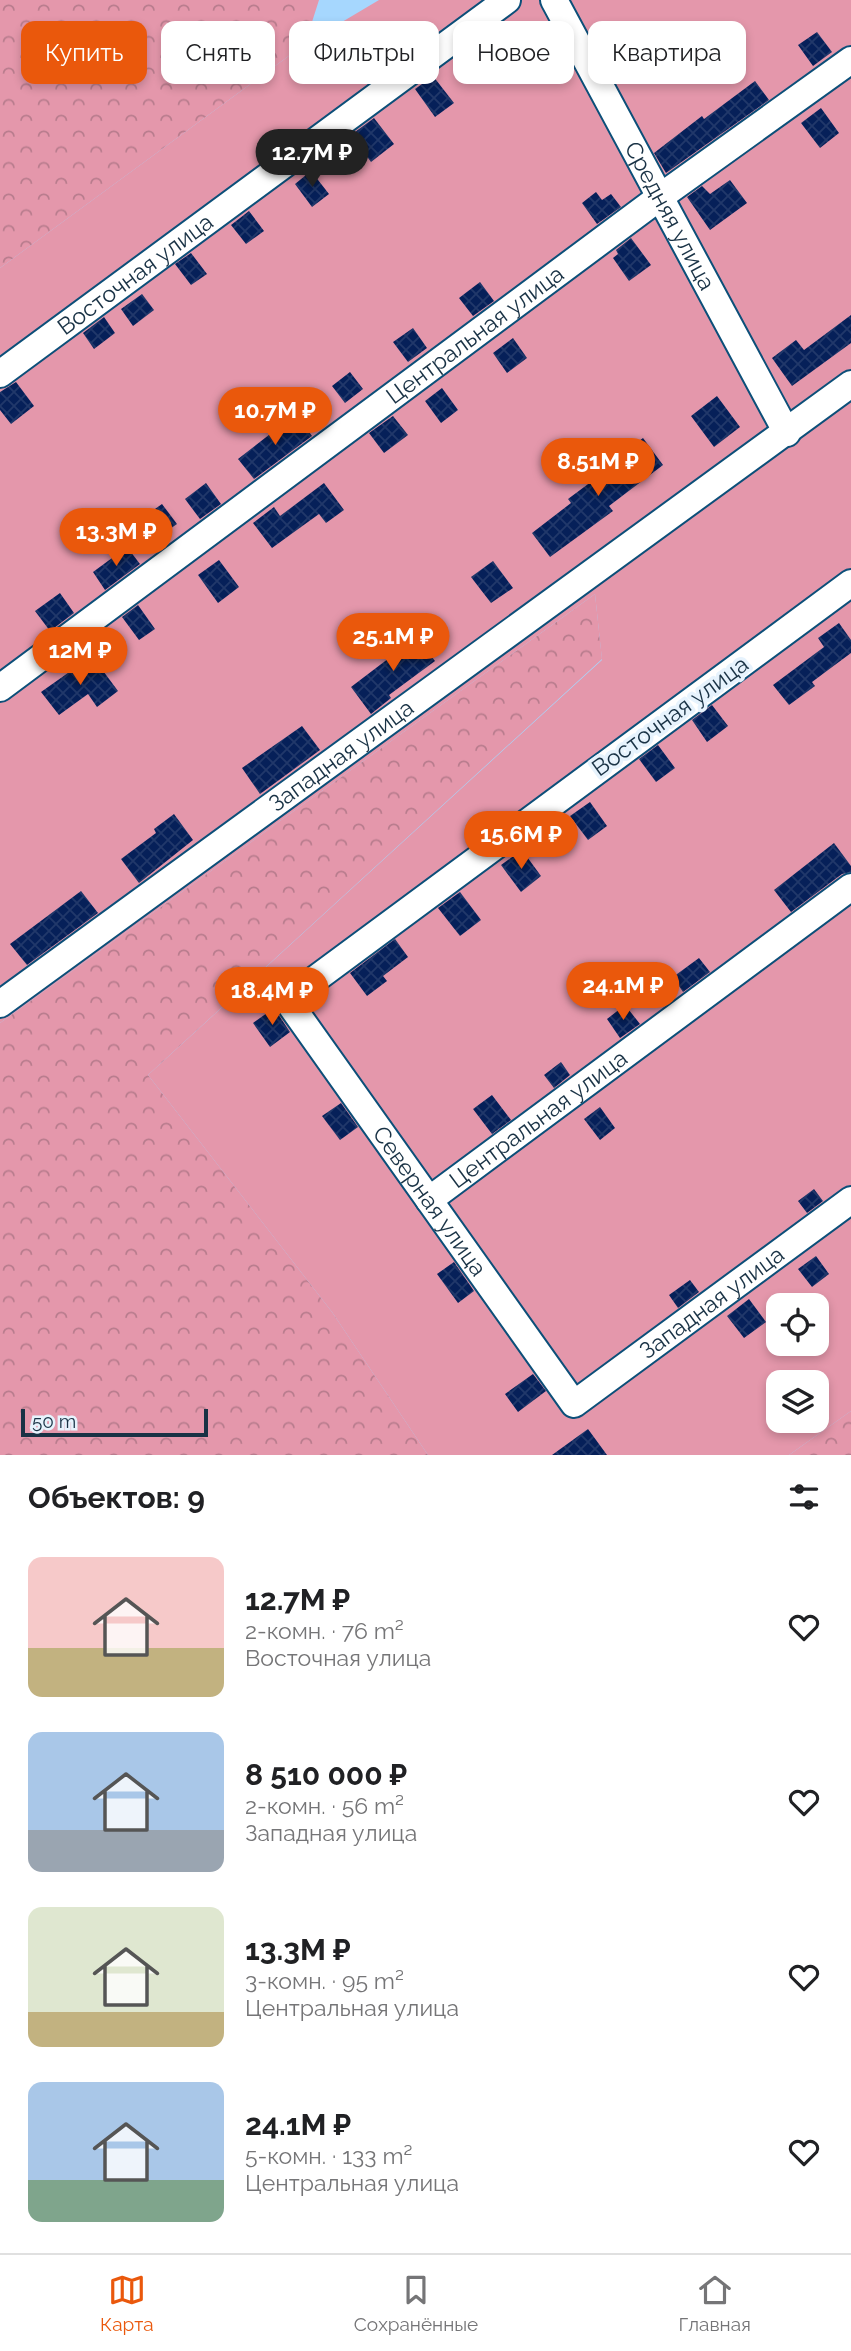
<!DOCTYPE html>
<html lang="ru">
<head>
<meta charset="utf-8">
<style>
  :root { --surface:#fff; --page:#f2f2f2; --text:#202124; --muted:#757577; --line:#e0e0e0; --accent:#ea580c }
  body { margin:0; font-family:Raleway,sans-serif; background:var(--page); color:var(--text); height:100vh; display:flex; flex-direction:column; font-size:26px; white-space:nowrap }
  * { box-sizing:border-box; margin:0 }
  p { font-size:23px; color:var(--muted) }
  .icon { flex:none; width:38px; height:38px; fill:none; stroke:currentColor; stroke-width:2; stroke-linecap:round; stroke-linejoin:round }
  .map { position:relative; height:1455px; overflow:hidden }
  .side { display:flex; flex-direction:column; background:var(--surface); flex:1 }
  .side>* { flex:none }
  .top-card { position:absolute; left:21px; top:21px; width:810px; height:63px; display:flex; gap:14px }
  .controls { position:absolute; left:766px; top:1293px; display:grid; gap:14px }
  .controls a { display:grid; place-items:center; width:63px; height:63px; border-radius:14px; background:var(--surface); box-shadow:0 4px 10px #0003; font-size:35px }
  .scale { position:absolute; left:21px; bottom:18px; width:187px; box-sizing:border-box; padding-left:7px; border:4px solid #193245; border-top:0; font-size:19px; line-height:24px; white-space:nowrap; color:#193245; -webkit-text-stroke:5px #e7f3fd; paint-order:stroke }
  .price { position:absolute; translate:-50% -60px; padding:0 16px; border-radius:24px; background:var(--accent); color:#fff; font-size:23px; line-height:46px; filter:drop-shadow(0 2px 4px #0008) }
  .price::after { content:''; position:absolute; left:50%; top:42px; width:21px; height:16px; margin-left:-10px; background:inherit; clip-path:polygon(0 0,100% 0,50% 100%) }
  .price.active { background:#222; color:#fff }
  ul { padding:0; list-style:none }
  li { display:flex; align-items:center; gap:21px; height:175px; padding:0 28px }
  li span { display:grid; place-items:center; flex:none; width:196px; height:140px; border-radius:14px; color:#555 }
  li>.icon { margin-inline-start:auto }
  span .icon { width:84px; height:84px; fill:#fffc; stroke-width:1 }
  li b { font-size:30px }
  h2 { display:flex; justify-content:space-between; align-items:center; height:84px; padding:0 28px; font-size:30px }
  .pill { padding:0 24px; border-radius:14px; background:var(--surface); box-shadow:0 4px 10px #0003; font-size:24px; line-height:63px }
  .pill.active { background:var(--accent); color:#fff }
  .dock { display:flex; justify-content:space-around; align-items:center; height:98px; border-top:2px solid var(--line); background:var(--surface); font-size:19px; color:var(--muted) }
  .dock a { display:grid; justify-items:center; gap:4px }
  .dock .active { color:var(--accent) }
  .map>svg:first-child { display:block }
  .forest { fill:url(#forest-crowns) }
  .garden { fill:#e497ab; fill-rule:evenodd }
  .building { fill:url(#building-cross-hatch) }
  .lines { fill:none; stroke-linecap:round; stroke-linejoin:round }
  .minor-casing { stroke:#0c4f79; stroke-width:30 }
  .minor { stroke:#fff; stroke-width:26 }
  .labels { text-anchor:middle; stroke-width:7; stroke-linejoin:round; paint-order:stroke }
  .street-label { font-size:23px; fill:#193245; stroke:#e7f3fd }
</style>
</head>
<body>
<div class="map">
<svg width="851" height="1455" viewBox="0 0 851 1455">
  <defs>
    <pattern id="forest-crowns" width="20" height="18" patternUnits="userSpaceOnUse" patternTransform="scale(1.75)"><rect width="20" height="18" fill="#e497ab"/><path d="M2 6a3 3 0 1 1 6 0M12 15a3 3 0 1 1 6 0" fill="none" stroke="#b87c8d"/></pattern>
    <pattern id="building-cross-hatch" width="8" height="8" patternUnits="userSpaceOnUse" patternTransform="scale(1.75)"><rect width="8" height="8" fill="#062059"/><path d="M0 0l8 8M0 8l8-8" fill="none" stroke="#21386a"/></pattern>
  </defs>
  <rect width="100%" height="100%" fill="#a6d7fe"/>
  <path class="forest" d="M0,0H319L305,44L0,268Z
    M595,594L602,659L148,1075L332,1312L428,1455H0V1023Z
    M851,1411V1455H789Z"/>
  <path class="garden" d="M379,0H851V1411L789,1455H428L332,1312L148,1075L602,660L595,594L0,1023V268L305,44ZM779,1306H817V1344H779ZM779,1382H817V1421H779Z"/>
  <path class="building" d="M497,27L512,49L488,66L473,45Z
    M817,32L832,52L813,66L798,45Z
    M433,76L454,103L435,117L415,89Z
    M755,81L769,100L666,173L654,153L702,116L704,119Z
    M821,108L839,133L820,148L801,123Z
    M374,118L394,144L371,162L351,135Z
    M311,171L329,194L312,207L295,184Z
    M730,180L747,203L710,230L687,197L702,186L710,194Z
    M596,192L602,200L611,194L621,207L597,224L582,203Z
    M249,211L264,231L246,244L231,225Z
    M631,238L651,265L629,281L613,258L618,254L616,250Z
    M191,253L207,274L191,285L175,264Z
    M480,282L494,301L473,316L459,298Z
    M142,294L154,310L133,326L121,309Z
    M851,315V343L792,386L772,358L796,340L804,350Z
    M104,317L115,333L94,349L83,333Z
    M413,328L427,348L408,362L393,342Z
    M513,338L527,358L507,373L493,353Z
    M350,372L363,389L345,403L332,386Z
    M16,382L34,406L11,424L0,410V392Z
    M442,388L458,410L441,423L425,401Z
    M717,396L740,427L714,447L691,416Z
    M296,414L312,436L254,479L238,459Z
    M393,416L408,435L384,453L369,433Z
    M643,438L663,465L609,506L613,511L550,557L532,533L571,503L568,499L619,461L617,458Z
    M206,483L221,504L200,519L185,499Z
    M324,483L344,510L326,523L319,514L272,548L253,523L274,507L280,516Z
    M162,504L177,524L160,536L145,516Z
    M127,547L140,564L105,590L93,572Z
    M219,560L239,587L218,603L198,575Z
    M493,561L513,588L491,603L471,577Z
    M60,593L74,613L50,631L35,611Z
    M138,605L155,629L139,640L122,617Z
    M839,623L851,640V653L812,682L815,686L789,705L773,685L824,647L818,638Z
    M413,632L435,661L389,695L391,698L371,714L351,687L397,652L393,647Z
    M92,656L118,691L97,707L88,694L59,715L41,692Z
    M712,705L728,726L707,742L692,720Z
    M302,726L320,750L260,794L242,768Z
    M658,745L675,768L656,782L639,759Z
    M590,802L607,826L588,840L570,816Z
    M174,814L193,840L139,883L121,859L156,833L154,829Z
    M834,843L851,866V872L842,874L791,912L774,890Z
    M522,850L541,876L521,892L501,865Z
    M81,891L98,913L27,965L10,944Z
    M460,892L481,920L460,936L438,908Z
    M395,939L408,957L383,976L387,981L367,996L350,973Z
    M699,958L710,972L683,992L673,977Z
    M625,1005L640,1024L620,1038L607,1019Z
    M274,1008L290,1032L270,1047L253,1023Z
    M561,1062L570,1075L554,1088L544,1075Z
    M492,1095L511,1120L492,1134L473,1109Z
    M341,1103L358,1127L340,1140L322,1116Z
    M600,1107L615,1128L600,1140L584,1119Z
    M814,1189L823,1201L807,1213L798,1201Z
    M816,1256L829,1274L812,1287L798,1269Z
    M454,1262L474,1291L458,1303L437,1274Z
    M690,1280L699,1292L678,1308L669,1295Z
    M749,1299L766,1322L744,1338L727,1316Z
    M533,1374L546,1391L518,1412L505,1394Z
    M588,1429L607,1455H552Z"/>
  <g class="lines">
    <defs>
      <g id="minor">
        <path id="s1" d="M554,0L787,433"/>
        <path id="s2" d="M0,374L507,0"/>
        <path id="s3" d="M851,583L287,1000L574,1404L851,1200"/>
        <path id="s4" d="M0,688L660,197L851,60"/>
        <path id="s5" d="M0,1004L851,384"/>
        <path id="s6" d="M429,1200L851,887"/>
      </g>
    </defs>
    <use href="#minor" class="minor-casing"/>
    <use href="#minor" class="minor"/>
  </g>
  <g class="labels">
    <g class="street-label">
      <text dy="8" stroke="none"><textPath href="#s1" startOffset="245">Средняя улица</textPath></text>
      <text dy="8" stroke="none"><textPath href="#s2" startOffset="168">Восточная улица</textPath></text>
      <text dy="8" stroke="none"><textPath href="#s4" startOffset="592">Центральная улица</textPath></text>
      <text transform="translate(670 716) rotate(-36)" y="8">Восточная улица</text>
      <text dy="8" stroke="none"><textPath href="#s5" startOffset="422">Западная улица</textPath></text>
      <text dy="8" stroke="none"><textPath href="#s6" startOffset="136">Центральная улица</textPath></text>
      <text dy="8" stroke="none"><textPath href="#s3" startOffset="948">Северная улица</textPath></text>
      <text dy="8" stroke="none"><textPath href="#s3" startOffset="1368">Западная улица</textPath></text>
    </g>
  </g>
</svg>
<div class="controls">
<a><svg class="icon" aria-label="locate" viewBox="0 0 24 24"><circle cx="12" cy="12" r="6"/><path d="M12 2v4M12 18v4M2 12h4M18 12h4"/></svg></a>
<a><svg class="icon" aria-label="layers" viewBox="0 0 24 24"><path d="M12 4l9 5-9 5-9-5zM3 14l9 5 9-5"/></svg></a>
</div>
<div class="scale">50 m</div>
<b class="price active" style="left:312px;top:189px">12.7M ₽</b>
<b class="price" style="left:275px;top:447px">10.7M ₽</b>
<b class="price" style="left:598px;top:498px">8.51M ₽</b>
<b class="price" style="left:116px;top:568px">13.3M ₽</b>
<b class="price" style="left:393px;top:673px">25.1M ₽</b>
<b class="price" style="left:80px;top:687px">12M ₽</b>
<b class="price" style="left:521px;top:871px">15.6M ₽</b>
<b class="price" style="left:623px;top:1022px">24.1M ₽</b>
<b class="price" style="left:272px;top:1027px">18.4M ₽</b>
<div class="top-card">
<a class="pill active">Купить</a>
<a class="pill">Снять</a>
<a class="pill">Фильтры</a>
<a class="pill">Новое</a>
<a class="pill">Квартира</a>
</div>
</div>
<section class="side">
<h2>Объектов: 9<svg class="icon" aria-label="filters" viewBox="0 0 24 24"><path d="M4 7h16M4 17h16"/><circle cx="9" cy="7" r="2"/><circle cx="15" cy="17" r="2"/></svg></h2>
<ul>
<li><span style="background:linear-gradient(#f6c9c9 65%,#c2b280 0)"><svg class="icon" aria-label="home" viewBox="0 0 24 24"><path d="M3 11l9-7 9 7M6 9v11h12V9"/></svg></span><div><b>12.7M ₽</b><p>2-комн. · 76 m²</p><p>Восточная улица</p></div><svg class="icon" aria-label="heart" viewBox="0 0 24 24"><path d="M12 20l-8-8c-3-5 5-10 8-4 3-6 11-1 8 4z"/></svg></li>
<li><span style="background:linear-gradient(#a9c7e8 70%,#9aa5b1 0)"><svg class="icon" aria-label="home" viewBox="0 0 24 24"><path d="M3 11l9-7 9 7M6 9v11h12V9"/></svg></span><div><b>8 510 000 ₽</b><p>2-комн. · 56 m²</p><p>Западная улица</p></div><svg class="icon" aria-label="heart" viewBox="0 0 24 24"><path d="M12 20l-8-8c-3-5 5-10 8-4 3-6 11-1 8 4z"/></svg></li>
<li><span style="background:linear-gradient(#dfe7d0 75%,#c2b280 0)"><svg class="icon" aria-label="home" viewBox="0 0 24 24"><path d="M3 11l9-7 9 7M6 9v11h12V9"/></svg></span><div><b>13.3M ₽</b><p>3-комн. · 95 m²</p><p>Центральная улица</p></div><svg class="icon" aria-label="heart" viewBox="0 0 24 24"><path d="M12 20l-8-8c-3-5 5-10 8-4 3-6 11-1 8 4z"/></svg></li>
<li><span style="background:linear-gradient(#a9c7e8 70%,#7fa58c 0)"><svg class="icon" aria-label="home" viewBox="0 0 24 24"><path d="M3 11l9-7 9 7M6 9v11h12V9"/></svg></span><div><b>24.1M ₽</b><p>5-комн. · 133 m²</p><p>Центральная улица</p></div><svg class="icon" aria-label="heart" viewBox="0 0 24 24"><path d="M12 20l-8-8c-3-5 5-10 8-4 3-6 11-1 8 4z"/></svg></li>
</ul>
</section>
<nav class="dock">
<a class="active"><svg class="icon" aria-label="map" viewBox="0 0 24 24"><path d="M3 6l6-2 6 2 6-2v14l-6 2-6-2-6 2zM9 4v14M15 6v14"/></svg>Карта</a>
<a><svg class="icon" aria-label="saved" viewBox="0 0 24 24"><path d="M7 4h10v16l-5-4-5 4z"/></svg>Сохранённые</a>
<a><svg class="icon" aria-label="home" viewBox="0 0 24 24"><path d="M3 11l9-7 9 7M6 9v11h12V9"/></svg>Главная</a>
</nav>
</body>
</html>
